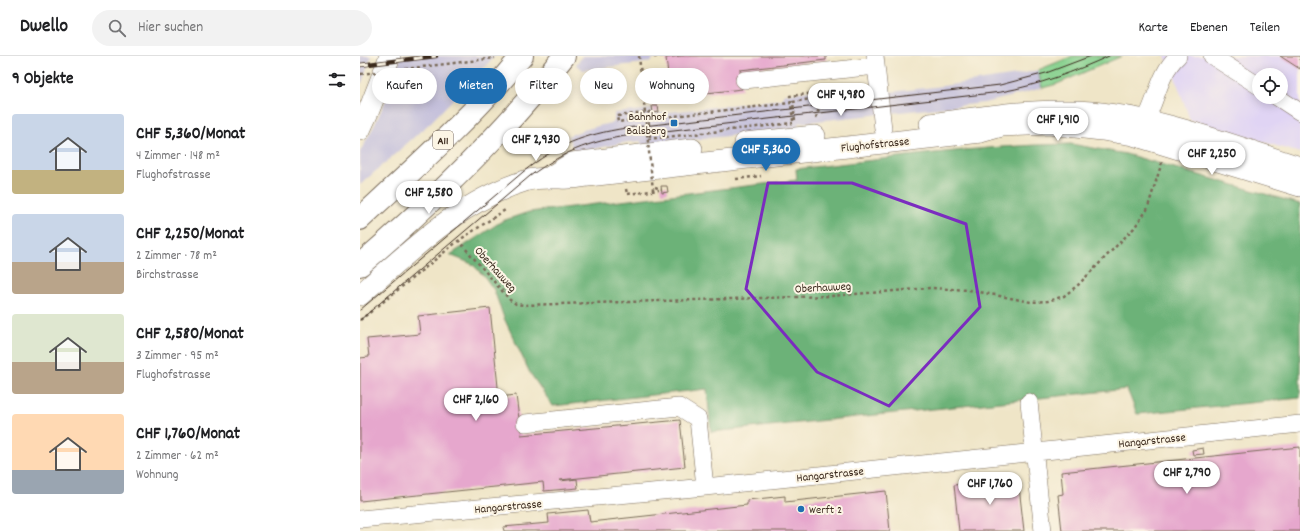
<!DOCTYPE html>
<html lang="de">
<head>
<meta charset="utf-8">
<style>
  :root { --surface:#fff; --page:#f2f2f2; --text:#202124; --muted:#757577; --line:#e0e0e0; --accent:#1f6fb2 }
  body { margin:0; font-family:Dekko,sans-serif; background:var(--page); color:var(--text); height:100vh; display:flex; flex-direction:column; font-size:15px; white-space:nowrap }
  * { box-sizing:border-box; margin:0 }
  p { font-size:13px; color:var(--muted) }
  .icon { flex:none; width:22px; height:22px; fill:none; stroke:currentColor; stroke-width:2; stroke-linecap:round; stroke-linejoin:round }
  .map { position:relative; flex:1; overflow:hidden }
  .side { display:flex; flex-direction:column; background:var(--surface); width:360px }
  .side>* { flex:none }
  .hud { position:absolute; left:12px; top:12px; width:380px; height:36px; display:flex; gap:8px }
  .tools { position:absolute; left:892px; top:12px; display:grid; gap:8px }
  .tools a { display:grid; place-items:center; width:36px; height:36px; border-radius:50%; background:var(--surface); box-shadow:0 2px 10px #0003; font-size:20px }
  .price { position:absolute; translate:-50% -34px; padding:0 9px; border-radius:14px; background:#fff; color:#222; font-size:13px; line-height:26px; filter:drop-shadow(0 1px 2px #0008) }
  .price::after { content:''; position:absolute; left:50%; top:24px; width:12px; height:9px; margin-left:-6px; background:inherit; clip-path:polygon(0 0,100% 0,50% 100%) }
  .price.active { background:var(--accent); color:#fff }
  ul { padding:0; list-style:none }
  li { display:flex; align-items:center; gap:12px; height:100px; padding:0 12px }
  li span { display:grid; place-items:center; flex:none; width:112px; height:80px; border-radius:4px; color:#555 }
  li>.icon { margin-inline-start:auto }
  span .icon { width:48px; height:48px; fill:#fffc; stroke-width:1 }
  li b { font-size:17px }
  h2 { display:flex; justify-content:space-between; align-items:center; height:48px; padding:0 12px; font-size:17px }
  .chip { padding:0 14px; border-radius:18px; background:var(--surface); box-shadow:0 2px 10px #0003; font-size:14px; line-height:36px }
  .chip.active { background:var(--accent); color:#fff }
  header { display:flex; align-items:center; gap:24px; box-sizing:border-box; height:56px; padding:0 20px; background:var(--surface); border-bottom:1px solid var(--line) }
  header strong { font-size:19px }
  nav { display:flex; gap:22px; margin-inline-start:auto; font-size:14px }
  .search { width:280px; height:36px; background:var(--page); display:flex; align-items:center; gap:10px; box-sizing:border-box; padding:0 14px; border-radius:22px; color:var(--muted); font-size:15px }
  main { display:flex; flex:1; min-height:0 }
  .map>svg:first-child { display:block }
  .built { fill:#e0d4f4; fill-rule:evenodd }
  .industrial { fill:#c4c0db }
  .green { fill:#85d08d; stroke:#607d56 }
  .forest { fill:#6cb278; stroke:#546e4b }
  .building { fill:#e6a7cd }
  .lines { fill:none; stroke-linecap:round; stroke-linejoin:round }
  .minor-casing { stroke:#7a6b59; stroke-width:18 }
  .major-casing { stroke:#7a6b59; stroke-width:22 }
  .highway-casing { stroke:#7a6b59; stroke-width:24 }
  .path { stroke:#7a6b59; stroke-width:2.5; stroke-dasharray:3 3; stroke-linecap:butt }
  .minor { stroke:#fff; stroke-width:17 }
  .major { stroke:#fff; stroke-width:21 }
  .highway { stroke:#fff; stroke-width:22 }
  .tram { stroke:#3b2a1e; stroke-width:1 }
  .rail-casing { stroke:#3b2a1e; stroke-width:4.5 }
  .rail { stroke:#fcf5e5; stroke-width:3; stroke-dasharray:9; stroke-linecap:butt }
  .path-bridge { stroke:#7a6b59; stroke-width:2.5; stroke-dasharray:3 3; stroke-linecap:butt }
  .marked { fill:none; stroke:#7b2cbf; stroke-width:3; stroke-linejoin:round }
  .poi-dot { fill:#1f6fb2; stroke:#fcf5e5; stroke-width:1.5 }
  .labels { text-anchor:middle; stroke-width:4; stroke-linejoin:round; paint-order:stroke }
  .shield { fill:#fcf5e5; stroke:#75675a; stroke-width:1 }
  .shield-label { font-size:11px; font-weight:bold; fill:#3b2a1e }
  .poi-label { font-size:12px; fill:#3b2a1e; stroke:#fcf5e5; text-anchor:end }
  .street-label { font-size:12px; fill:#3b2a1e; stroke:#fcf5e5 }
</style>
</head>
<body>
<header>
<strong>Dwello</strong>
<div class="search"><svg class="icon" aria-label="search" viewBox="0 0 24 24"><circle cx="10" cy="10" r="6"/><path d="M15 15l6 6"/></svg>Hier suchen</div>
<nav><a>Karte</a><a>Ebenen</a><a>Teilen</a></nav>
</header>
<main>
<section class="side">
<h2>9 Objekte<svg class="icon" aria-label="filters" viewBox="0 0 24 24"><path d="M4 7h16M4 17h16"/><circle cx="9" cy="7" r="2"/><circle cx="15" cy="17" r="2"/></svg></h2>
<ul>
<li><span style="background:linear-gradient(#c9d6e8 70%,#c2b280 0)"><svg class="icon" aria-label="home" viewBox="0 0 24 24"><path d="M3 11l9-7 9 7M6 9v11h12V9"/></svg></span><div><b>CHF 5,360/Monat</b><p>4 Zimmer · 148 m²</p><p>Flughofstrasse</p></div></li>
<li><span style="background:linear-gradient(#c9d6e8 60%,#b9a48a 0)"><svg class="icon" aria-label="home" viewBox="0 0 24 24"><path d="M3 11l9-7 9 7M6 9v11h12V9"/></svg></span><div><b>CHF 2,250/Monat</b><p>2 Zimmer · 78 m²</p><p>Birchstrasse</p></div></li>
<li><span style="background:linear-gradient(#dfe7d0 60%,#b9a48a 0)"><svg class="icon" aria-label="home" viewBox="0 0 24 24"><path d="M3 11l9-7 9 7M6 9v11h12V9"/></svg></span><div><b>CHF 2,580/Monat</b><p>3 Zimmer · 95 m²</p><p>Flughofstrasse</p></div></li>
<li><span style="background:linear-gradient(#ffd9b3 70%,#9aa5b1 0)"><svg class="icon" aria-label="home" viewBox="0 0 24 24"><path d="M3 11l9-7 9 7M6 9v11h12V9"/></svg></span><div><b>CHF 1,760/Monat</b><p>2 Zimmer · 62 m²</p><p>Wohnung</p></div></li>
</ul>
</section>
<div class="map">
<svg width="940" height="475" viewBox="0 0 940 475">
  <rect width="100%" height="100%" fill="#fcf5e5"/>
  <filter id="ink" filterUnits="userSpaceOnUse"><feTurbulence type="fractalNoise" baseFrequency=".025" numOctaves="2"/><feDisplacementMap in="SourceGraphic" scale="8" xChannelSelector="R" yChannelSelector="G"/><feConvolveMatrix kernelMatrix="1 2 1 2 8 2 1 2 1" color-interpolation-filters="sRGB"/></filter>
  <filter id="wash" filterUnits="userSpaceOnUse"><feTurbulence type="fractalNoise" baseFrequency=".012" numOctaves="4" result="noise"/><feDisplacementMap in="SourceGraphic" scale="16" xChannelSelector="R" yChannelSelector="G"/><feGaussianBlur stdDeviation="0.9" result="paint"/><feColorMatrix in="noise" values="0 0 0 0 0 0 0 0 0 0 0 0 0 0 0 0 0 1.4 0 .05"/><feComposite in="paint" operator="in"/></filter>
  <g filter="url(#wash)">
    <rect width="100%" height="100%" fill="#efe5c7"/>
    <path class="built" d="M805,0H940V97L830,64L815,21ZM899,19H921V41H899Z"/>
    <path class="industrial" d="M0,0H11L2,27H0Z
      M41,0H135L70,67L0,129V96L15,68L25,46Z
      M222,0H321L292,3V6L223,14L216,9Z
      M713,0H762L697,28L645,42L624,47L438,67L439,72L295,88L281,89V85L268,86L238,92L216,100L208,80L223,74L254,66V57L292,53V58L423,43V38L459,34L461,44L583,30L657,19L678,14Z"/>
    <path class="green" d="M713,0H762L697,28L682,32L678,14Z"/>
    <path class="forest" d="M711,88L766,98L940,148V342L777,358L767,333L351,376L347,333L193,350L170,317L144,262L134,234L124,220L112,208L90,199L142,165L169,156L437,124L436,113C528,103 619,89 711,88Z"/>
    <g id="blocks">
      <path class="building" d="M321,0H466V4L380,14L382,33L311,41L306,2Z
        M920,0H940V13Z
        M292,50H298L299,56L293,57Z
        M301,130H307L308,136L302,137Z
        M130,252L139,341L156,339L161,379L320,364L325,411L200,424V425L217,423L218,432L184,435L183,426L0,445V302L9,301L7,283L60,278L58,260Z
        M940,391V475H702L698,439L703,438L701,416Z
        M843,392L844,398L833,399L832,394Z
        M658,422L664,475H599L594,429Z
        M526,435L530,475H144L143,471L189,467L188,458L228,454L230,466L387,449V444L425,440V446Z"/>
    </g>
  </g>
  <g filter="url(#ink)">
    <use href="#blocks" fill-opacity="0" stroke="#7a6b59" stroke-width="1"/>
    <g class="lines">
      <defs>
        <path id="minor" d="M515,0L523,73
          M852,0L899,30
          M384,24L516,10
          M917,41L940,56
          M777,75C779,71 782,68 785,65C797,44 799,17 818,0
          M669,346L683,475
          M165,367L319,351L338,363L345,431
          M0,463L345,431L940,368"/>
        <path id="major" d="M570,68C616,62 662,54 709,55C788,56 865,87 940,111
          M0,74L9,54L30,0
          M385,87L455,80
          M190,121L212,107L332,93
          M0,239C49,196 101,144 165,125C176,121 189,122 201,122C210,123 219,121 228,120L621,76L642,70L689,68L742,74L773,79L940,130"/>
        <path id="highway" d="M0,163C56,111 114,59 162,0
          M0,209C74,145 144,77 204,0"/>
      </defs>
      <use href="#minor" class="minor-casing"/>
      <use href="#major" class="major-casing"/>
      <use href="#highway" class="highway-casing"/>
      <path class="path" d="M294,1L303,0
        M45,13L135,2
        M0,18H1
        M456,62L458,55L479,36L504,32
        M281,63L258,66L257,60L285,57
        M433,65L430,40L456,37L457,42L433,46L435,65
        M290,81L288,57L292,54
        M376,123L401,120
        M295,131L301,133
        M266,133L267,138L299,134
        M98,184L150,244L156,248L164,249L471,240L571,232L609,234L671,246L688,245L704,240L718,229L774,172L787,154L802,106
        M18,250L98,185L145,154
        M0,264L13,254"/>
      <use href="#minor" class="minor"/>
      <use href="#major" class="major"/>
      <use href="#highway" class="highway"/>
      <path class="tram" d="M0,254L163,116C198,88 223,79 266,72L640,29L686,17L731,0
        M0,264L170,120C207,93 234,84 279,78L641,36C679,29 714,16 749,0"/>
      <defs>
        <path id="rail" d="M0,9L76,0"/>
      </defs>
      <use href="#rail" class="rail-casing"/>
      <use href="#rail" class="rail"/>
      <path class="path-bridge" d="M279,0L293,134
        M1,18L41,13
        M286,63L431,47
        M288,83L433,67"/>
    </g>
  </g>
  <path class="marked" d="M408,127H492L606,168L620,251L529,350L457,316L386,233Z"/>
  <g class="poi-dot">
    <rect x="310" y="63" width="8" height="8" rx="2"/>
    <circle cx="441" cy="453" r="4"/>
  </g>
  <g class="labels">
    <rect class="shield" x="73" y="75" width="20" height="18" rx="3"/>
    <g class="shield-label">
      <text x="83" y="88">A11</text>
    </g>
    <g class="poi-label">
      <text x="306" y="64">Bahnhof<tspan x="306" dy="14">Balsberg</tspan></text>
      <text x="449" y="457" text-anchor="start">Werft 2</text>
    </g>
    <g class="street-label">
      <text transform="translate(515 88) rotate(-6)" y="4">Flughofstrasse</text>
      <text transform="translate(136 213) rotate(48)" y="4">Oberhauweg</text>
      <text transform="translate(463 231) rotate(-3)" y="4">Oberhauweg</text>
      <text transform="translate(792 384) rotate(-6)" y="4">Hangarstrasse</text>
      <text transform="translate(470 418) rotate(-6)" y="4">Hangarstrasse</text>
      <text transform="translate(148 450) rotate(-5)" y="4">Hangarstrasse</text>
    </g>
  </g>
</svg>
<div class="tools">
<a><svg class="icon" aria-label="locate" viewBox="0 0 24 24"><circle cx="12" cy="12" r="6"/><path d="M12 2v4M12 18v4M2 12h4M18 12h4"/></svg></a>
</div>
<b class="price" style="left:481px;top:61px">CHF 4,980</b>
<b class="price" style="left:698px;top:86px">CHF 1,910</b>
<b class="price" style="left:176px;top:106px">CHF 2,930</b>
<b class="price active" style="left:406px;top:116px">CHF 5,360</b>
<b class="price" style="left:852px;top:120px">CHF 2,250</b>
<b class="price" style="left:69px;top:159px">CHF 2,580</b>
<b class="price" style="left:116px;top:366px">CHF 2,160</b>
<b class="price" style="left:827px;top:439px">CHF 2,790</b>
<b class="price" style="left:630px;top:450px">CHF 1,760</b>
<div class="hud">
<a class="chip">Kaufen</a>
<a class="chip active">Mieten</a>
<a class="chip">Filter</a>
<a class="chip">Neu</a>
<a class="chip">Wohnung</a>
</div>
</div>
</main>
</body>
</html>
